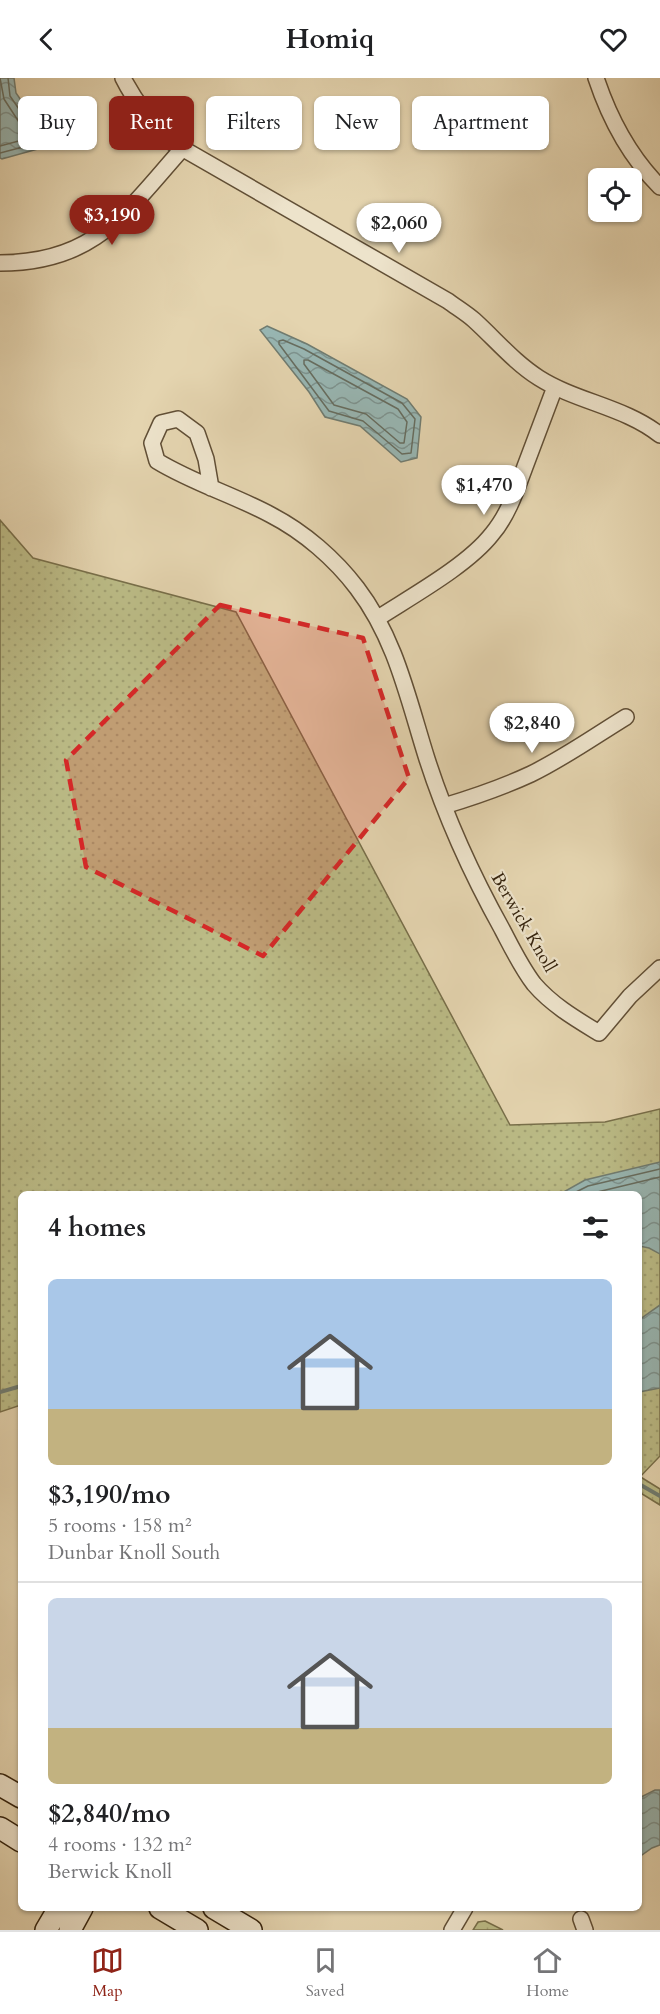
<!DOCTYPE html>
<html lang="en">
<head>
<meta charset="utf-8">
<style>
  :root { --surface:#fff; --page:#f6f6f6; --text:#202124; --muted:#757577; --line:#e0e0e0; --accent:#8f2418 }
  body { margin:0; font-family:Cardo,serif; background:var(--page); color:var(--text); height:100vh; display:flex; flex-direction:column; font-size:22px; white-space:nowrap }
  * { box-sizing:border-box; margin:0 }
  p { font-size:20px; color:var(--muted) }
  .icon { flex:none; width:33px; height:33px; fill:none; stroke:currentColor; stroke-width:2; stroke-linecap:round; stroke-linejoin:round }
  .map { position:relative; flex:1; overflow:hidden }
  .side { position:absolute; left:18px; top:1113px; width:624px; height:720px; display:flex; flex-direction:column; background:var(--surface); border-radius:9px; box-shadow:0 2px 4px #0004 }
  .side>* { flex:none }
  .guide { position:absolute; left:18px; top:18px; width:624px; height:54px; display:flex; gap:12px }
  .buttons { position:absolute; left:588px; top:90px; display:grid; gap:12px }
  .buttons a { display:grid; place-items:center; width:54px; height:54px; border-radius:9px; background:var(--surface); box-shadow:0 2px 4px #0004; font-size:30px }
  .price { position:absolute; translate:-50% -51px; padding:0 14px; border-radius:21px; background:#fff; color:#222; font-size:20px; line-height:39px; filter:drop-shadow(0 2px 3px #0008) }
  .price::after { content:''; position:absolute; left:50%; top:36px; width:18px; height:14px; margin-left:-9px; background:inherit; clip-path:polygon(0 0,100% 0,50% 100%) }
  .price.current { background:var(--accent); color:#fff }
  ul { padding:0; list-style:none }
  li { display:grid; align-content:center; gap:12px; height:318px; padding:0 30px }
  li+li { border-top:2px solid var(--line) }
  li span { display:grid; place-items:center; height:186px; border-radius:9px; color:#555 }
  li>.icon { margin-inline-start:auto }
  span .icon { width:108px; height:108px; fill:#fffc; stroke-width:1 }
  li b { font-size:26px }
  h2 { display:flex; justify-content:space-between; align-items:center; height:72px; padding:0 30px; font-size:26px }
  .tag { padding:0 21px; border-radius:9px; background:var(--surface); box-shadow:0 2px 4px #0004; font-size:21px; line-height:54px }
  .tag.current { background:var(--accent); color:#fff }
  header { display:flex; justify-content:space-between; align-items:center; height:78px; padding:0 30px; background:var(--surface); font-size:27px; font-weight:700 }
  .tabs { display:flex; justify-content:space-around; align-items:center; height:84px; border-top:2px solid var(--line); background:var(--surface); font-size:16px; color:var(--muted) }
  .tabs a { display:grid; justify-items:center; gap:3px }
  .tabs .current { color:var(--accent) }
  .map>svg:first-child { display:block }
  .grass { fill:url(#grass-dots); stroke:#786f4a; stroke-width:1.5 }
  .wetland { fill:url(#wetland-marsh); stroke:#786f4a; stroke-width:1.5 }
  .water { fill:url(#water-waves); stroke:#707c71; stroke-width:1.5 }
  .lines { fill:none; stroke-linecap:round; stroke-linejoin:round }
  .shore { stroke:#666d60; stroke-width:1.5 }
  .stream { stroke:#707c71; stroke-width:4 }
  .street-casing { stroke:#614f36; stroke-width:18 }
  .secondary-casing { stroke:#35230d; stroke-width:24 }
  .street { stroke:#ede3cb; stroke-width:15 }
  .secondary { stroke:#ede3cb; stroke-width:21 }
  .marked { fill:#d62828; fill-opacity:0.2; stroke:#d62828; stroke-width:4.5; stroke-dasharray:12 8; stroke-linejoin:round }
  .labels { text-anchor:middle; stroke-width:4.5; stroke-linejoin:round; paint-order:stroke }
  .street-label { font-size:18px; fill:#35230d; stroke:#ede3cb }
</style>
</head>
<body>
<header><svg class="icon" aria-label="back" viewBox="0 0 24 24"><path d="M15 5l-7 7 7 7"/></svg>Homiq<svg class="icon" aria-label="heart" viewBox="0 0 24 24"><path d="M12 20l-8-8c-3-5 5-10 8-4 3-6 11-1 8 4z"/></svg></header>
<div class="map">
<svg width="660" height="1852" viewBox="0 0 660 1852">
  <defs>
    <pattern id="grass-dots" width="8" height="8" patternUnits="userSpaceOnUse" patternTransform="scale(1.5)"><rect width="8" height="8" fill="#bbbb86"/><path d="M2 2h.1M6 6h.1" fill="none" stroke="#a1a072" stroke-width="1.8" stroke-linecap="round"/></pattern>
    <pattern id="wetland-marsh" width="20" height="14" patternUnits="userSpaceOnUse" patternTransform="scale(1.5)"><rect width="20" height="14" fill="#bbbb86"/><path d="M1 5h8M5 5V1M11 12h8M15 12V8" fill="none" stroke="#a1a072"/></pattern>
    <pattern id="water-waves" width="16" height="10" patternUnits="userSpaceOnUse" patternTransform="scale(1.5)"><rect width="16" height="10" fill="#98b7b4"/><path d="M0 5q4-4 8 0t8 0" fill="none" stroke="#7d9491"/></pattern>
  </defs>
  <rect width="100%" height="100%" fill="#e4d4af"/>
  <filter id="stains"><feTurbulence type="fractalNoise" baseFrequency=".00333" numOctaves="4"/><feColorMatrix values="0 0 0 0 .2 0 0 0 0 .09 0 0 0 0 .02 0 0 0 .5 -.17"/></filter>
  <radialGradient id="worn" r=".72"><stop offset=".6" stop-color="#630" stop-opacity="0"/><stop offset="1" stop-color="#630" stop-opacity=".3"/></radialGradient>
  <path class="grass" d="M0,442L33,480L236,534L510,1047L605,1044L660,1031V1378L639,1400V1116H21V1327L0,1334Z"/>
  <path class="wetland" d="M639,1398L660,1411V1427L639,1414Z
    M485,1843L503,1852H473L478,1844Z"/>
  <path class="water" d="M0,0H14L16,15L52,67L2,81L0,80Z
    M267,248L307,266L407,321L421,339L417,380L401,384L360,348L325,339L309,314L260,252Z
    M660,1084V1176L649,1170L639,1168V1116H560L585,1102Z
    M660,1227V1310L639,1314V1242Z
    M655,1712H660V1767L652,1770L639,1779V1720Z"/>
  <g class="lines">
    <path class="shore" d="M0,68L26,61L28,58L4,21L0,0
      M0,75L38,65L41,63L10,18L8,0
      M283,262L304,271L402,325L415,341L411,375L402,376L363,343L329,333L279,266V263Z
      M304,282H308L398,331L407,344L404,365H400L366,336L334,327L304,286Z
      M572,1116L588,1108L660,1091
      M589,1116L660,1099"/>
    <path class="stream" d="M0,1314L21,1308
      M639,1406L660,1418"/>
    <defs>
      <path id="street" d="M123,0C136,26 152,45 173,65L448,223C456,229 466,235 474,242C496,262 514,284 539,300C577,324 625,329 660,357
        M596,0C610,42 629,78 660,109
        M0,185C95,185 125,135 182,71
        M211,410L206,381L197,355L178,341L161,345L152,365L157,383C193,405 234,417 271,437C304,454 335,481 357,510C396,561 408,621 427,681C446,740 472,797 502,851C512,870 521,889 534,906C552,927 576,941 599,955L630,918L660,890
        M378,540C412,518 468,487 492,456C509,436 517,410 526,386C536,360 545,335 555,309
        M444,728C474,719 503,709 531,696C564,680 595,658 626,639
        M581,1841L585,1852
        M452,1852L465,1830"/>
      <path id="secondary" d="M0,1707L21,1719
        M0,1750L21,1763
        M160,1830L197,1852
        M214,1830L251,1852
        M46,1852L59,1830
        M70,1852L82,1830"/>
    </defs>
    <use href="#street" class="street-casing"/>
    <use href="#secondary" class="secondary-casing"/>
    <use href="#street" class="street"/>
    <use href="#secondary" class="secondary"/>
  </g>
  <path class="marked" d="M220,527L363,560L409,700L263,878L86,789L66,682Z"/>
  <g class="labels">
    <g class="street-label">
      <text transform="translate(524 844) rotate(60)" y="6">Berwick Knoll</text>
    </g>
  </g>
  <rect width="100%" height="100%" filter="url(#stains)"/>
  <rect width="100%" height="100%" fill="url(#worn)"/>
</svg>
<div class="buttons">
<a><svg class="icon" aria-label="locate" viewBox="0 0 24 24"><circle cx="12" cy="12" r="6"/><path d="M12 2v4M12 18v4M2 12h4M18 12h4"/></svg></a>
</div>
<b class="price current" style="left:112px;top:168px">$3,190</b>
<b class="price" style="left:399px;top:176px">$2,060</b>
<b class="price" style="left:484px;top:438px">$1,470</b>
<b class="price" style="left:532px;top:676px">$2,840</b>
<div class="guide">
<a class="tag">Buy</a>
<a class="tag current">Rent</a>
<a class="tag">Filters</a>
<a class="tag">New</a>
<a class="tag">Apartment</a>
</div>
<section class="side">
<h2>4 homes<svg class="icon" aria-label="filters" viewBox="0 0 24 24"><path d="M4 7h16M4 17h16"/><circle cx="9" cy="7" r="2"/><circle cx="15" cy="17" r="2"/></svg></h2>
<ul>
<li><span style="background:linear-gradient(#a9c7e8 70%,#c2b280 0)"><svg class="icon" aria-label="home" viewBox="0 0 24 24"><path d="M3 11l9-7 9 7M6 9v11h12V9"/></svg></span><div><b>$3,190/mo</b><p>5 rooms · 158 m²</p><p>Dunbar Knoll South</p></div></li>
<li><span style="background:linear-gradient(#c9d6e8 70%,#c2b280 0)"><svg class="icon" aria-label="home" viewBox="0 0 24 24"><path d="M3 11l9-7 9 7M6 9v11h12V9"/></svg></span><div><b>$2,840/mo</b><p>4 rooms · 132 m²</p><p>Berwick Knoll</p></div></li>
</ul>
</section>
</div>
<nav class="tabs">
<a class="current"><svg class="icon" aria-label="map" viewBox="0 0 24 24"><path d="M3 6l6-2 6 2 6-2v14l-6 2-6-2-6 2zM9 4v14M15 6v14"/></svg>Map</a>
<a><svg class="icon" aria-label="saved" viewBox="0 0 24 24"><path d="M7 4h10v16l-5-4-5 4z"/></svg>Saved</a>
<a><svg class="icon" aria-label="home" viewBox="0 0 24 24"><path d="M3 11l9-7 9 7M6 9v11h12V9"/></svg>Home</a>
</nav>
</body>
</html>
